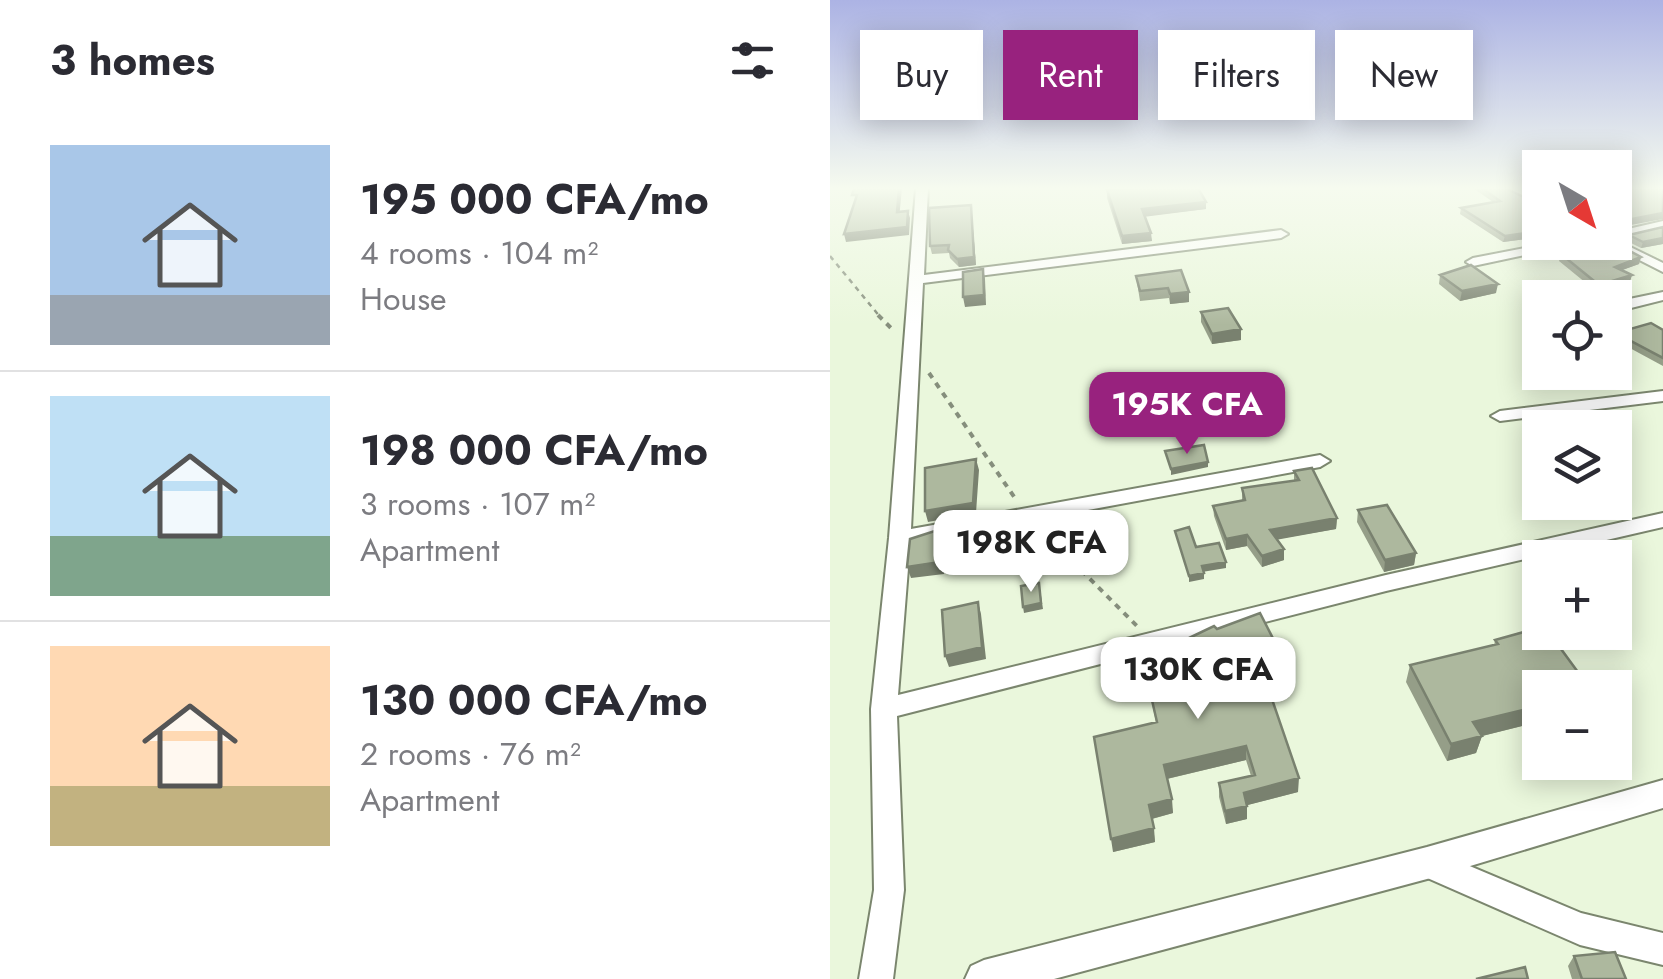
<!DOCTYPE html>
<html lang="en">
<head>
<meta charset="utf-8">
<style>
  :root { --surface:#fff; --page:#f2f2f3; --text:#2b2b33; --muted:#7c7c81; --line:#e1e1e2; --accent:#98227e }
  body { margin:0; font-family:Jost,sans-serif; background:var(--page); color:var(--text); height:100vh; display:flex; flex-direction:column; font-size:38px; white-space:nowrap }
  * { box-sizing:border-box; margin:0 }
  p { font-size:32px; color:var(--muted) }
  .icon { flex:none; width:55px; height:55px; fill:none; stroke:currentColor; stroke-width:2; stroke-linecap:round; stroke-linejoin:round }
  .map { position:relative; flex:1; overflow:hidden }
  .details { display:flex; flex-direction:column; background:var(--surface); width:830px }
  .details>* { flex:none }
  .top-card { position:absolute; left:30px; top:30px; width:652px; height:90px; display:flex; gap:20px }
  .needle { width:65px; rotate:141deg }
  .fabs { position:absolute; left:692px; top:150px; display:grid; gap:20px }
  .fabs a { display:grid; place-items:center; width:110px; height:110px; border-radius:0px; background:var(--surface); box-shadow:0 5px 25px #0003; font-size:50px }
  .price { position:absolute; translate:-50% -85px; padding:0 22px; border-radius:20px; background:#fff; color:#222; font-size:32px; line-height:65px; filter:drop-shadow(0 2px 5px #0008) }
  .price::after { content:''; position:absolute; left:50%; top:60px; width:30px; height:22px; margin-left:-15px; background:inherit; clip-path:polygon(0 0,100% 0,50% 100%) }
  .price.on { background:var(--accent); color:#fff }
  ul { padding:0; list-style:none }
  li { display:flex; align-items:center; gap:30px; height:250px; padding:0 50px }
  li+li { border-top:2px solid var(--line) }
  li span { display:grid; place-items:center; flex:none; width:280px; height:200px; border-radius:0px; color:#555 }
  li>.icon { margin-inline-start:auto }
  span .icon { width:120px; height:120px; fill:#fffc; stroke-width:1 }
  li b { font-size:42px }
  h2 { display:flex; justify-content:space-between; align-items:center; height:120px; padding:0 50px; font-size:42px }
  .tag { padding:0 35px; border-radius:0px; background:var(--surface); box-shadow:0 5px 25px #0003; font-size:35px; line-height:90px }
  .tag.on { background:var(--accent); color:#fff }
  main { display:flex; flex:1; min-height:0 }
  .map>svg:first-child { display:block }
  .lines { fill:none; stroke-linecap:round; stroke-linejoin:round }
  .minor-casing { stroke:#7b866e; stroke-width:4 }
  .tertiary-casing { stroke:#7b866e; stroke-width:4 }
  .path-far1 { stroke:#858e7c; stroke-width:2.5; stroke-dasharray:5 5; stroke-linecap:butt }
  .path { stroke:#858e7c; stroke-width:4; stroke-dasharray:6 6; stroke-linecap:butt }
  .minor { fill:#fff; fill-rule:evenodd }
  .tertiary { fill:#fff; fill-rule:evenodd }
  .wall { fill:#959e88 }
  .shaded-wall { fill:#79816f }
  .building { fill:#adb89e; stroke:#79816f; stroke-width:2.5 }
</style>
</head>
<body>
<main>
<section class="details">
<h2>3 homes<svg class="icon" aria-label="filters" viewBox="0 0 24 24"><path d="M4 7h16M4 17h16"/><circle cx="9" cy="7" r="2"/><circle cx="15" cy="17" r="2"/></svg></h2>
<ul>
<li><span style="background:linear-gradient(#a9c7e8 75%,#9aa5b1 0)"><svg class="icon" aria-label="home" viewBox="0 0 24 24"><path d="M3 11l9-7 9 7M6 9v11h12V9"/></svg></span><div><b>195 000 CFA/mo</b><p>4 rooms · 104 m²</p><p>House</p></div></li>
<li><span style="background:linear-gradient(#bfe0f5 70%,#7fa58c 0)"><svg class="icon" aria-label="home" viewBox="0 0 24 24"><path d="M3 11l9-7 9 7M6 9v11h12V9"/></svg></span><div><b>198 000 CFA/mo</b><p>3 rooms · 107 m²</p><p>Apartment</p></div></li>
<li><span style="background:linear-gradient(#ffd9b3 70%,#c2b280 0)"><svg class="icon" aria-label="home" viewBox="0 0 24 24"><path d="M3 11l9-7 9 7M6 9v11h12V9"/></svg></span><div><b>130 000 CFA/mo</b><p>2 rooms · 76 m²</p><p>Apartment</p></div></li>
</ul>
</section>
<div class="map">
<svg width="833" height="979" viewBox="0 0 833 979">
  <rect width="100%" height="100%" fill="#eaf7dc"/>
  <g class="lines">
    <defs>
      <path id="minor" d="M86,188H98L94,275L451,230L458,234L451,238L93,283L81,529L490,455L500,461L490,467L80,543L68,695L556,575L833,513V527L556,591L67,716L74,890L63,979H29L44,890L41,709L59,538Z
        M833,221V229L786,240L833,263V272L774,242H785V232Z
        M726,242H756L643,266L636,262L643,258Z
        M833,292V300L785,312V302Z
        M833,391V401L670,421L661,416L670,411Z
        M597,848L751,913L833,933V965L750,945L586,873L582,863L586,853Z"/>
      <path id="tertiary" d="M833,780V808L597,879L224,979H135L141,966L154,960L597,847Z"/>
    </defs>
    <use href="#minor" class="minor-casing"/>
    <use href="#tertiary" class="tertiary-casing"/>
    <path class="path-far1" d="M0,256L51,318"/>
    <path class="path" d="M48,315L64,331
      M99,373L187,501
      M209,528L308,627"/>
    <use href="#minor" class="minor"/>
    <use href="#tertiary" class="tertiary"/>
  </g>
  <path class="wall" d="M643,188H675L710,205V237L673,242L630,214L631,208L663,202Z
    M690,188H710V198Z
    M277,190L376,202V209L315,216L322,241L292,244L277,198Z
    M141,205L146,265L129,267L120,258L119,253L102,254L100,246Z
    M833,227V244L811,248L797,241L799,235Z
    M759,242H783L811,257L809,264L792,270L800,282L767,292L729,261L731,254L760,249Z
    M351,270L359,302L340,304L339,298L310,301L306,276Z
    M610,275L666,293L630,301L609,284Z
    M371,312L411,329V340L382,344L371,322Z
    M833,330V366L785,340L786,333Z
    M464,471L507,518L506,529L447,539L454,549V560L432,567L417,546L396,550L384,516L383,506L412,500V488L464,481Z
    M528,510L586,553L584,565L554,572L527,522Z
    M387,629L455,678L437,685L468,792L417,805V819L396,824L389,797V783L421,776L416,760L337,779L343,813L322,819L325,842L283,852L326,722L310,648L359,638Z
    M665,640L710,688V733L704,723L652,736L646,753L617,761L576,682L580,665L664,646Z
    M744,956L796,979H742L738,966Z"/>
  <path class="shaded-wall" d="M69,188H72L69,219L67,212Z
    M376,202V209L313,217L312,209Z
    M141,205L146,265L129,267L127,259Z
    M78,211L80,218L79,235L16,242L14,234Z
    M833,213V219L785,228L786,222Z
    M710,231V237L673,242L675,236Z
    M321,233L322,241L292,244V236Z
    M833,238V244L811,248L813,242Z
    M811,257L809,264L784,273L785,267Z
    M153,269L155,279L156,305L135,307L133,297Z
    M802,275L800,282L767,292L769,285Z
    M668,284L666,293L630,301L632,291Z
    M359,292V302L340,304V294Z
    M411,329V340L382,344V334Z
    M146,459L149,470L146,513L98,522L95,511Z
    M378,462V467L341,475V469Z
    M507,518L506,529L440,541V530Z
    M114,528L117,540L114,574L81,578L77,567Z
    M417,535V546L396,550V539Z
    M454,549V560L432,567V556Z
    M586,553L584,565L554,572L555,560Z
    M396,562V568L372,572V566Z
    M374,573V579L359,582V576Z
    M210,589L213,609L194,613L193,607Z
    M148,602L151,614L156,659L119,667L115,656Z
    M456,664L455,678L432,687L433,673Z
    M753,679L749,688H738L740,682Z
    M710,706L704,723L652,736L646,753L617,761L621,744L643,722Z
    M416,746V760L336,779L334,765Z
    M469,778L468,792L414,806V793Z
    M342,799L343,813L321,819L319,805Z
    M417,806V819L396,824L395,811Z
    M324,828L325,842L283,852L281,839Z"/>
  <path class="building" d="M24,188H69L67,212L78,211L77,227L14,234L27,195H22Z
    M306,188H368L376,202L312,209L321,233L292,236L277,190Z
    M652,188H675L710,205V231L675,236L631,208L670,201Z
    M785,188H833V213L786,222L785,225Z
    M141,205L144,257L127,259L118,250L119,245L100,246L99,208Z
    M833,227V238L813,242L799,235Z
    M762,242H783L811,257L785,267L802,275L769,285L731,254L763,249Z
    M641,265L668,284L632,291L610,275Z
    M153,269L154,295L133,297V272Z
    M351,270L359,292L340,294L338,288L310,291L306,276Z
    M398,308L411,329L382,334L371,312Z
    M821,323L833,330V358L786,333Z
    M374,445L378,462L341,469L335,451Z
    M146,459L143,503L95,511V468Z
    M482,468L507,518L440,530L454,549L432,556L417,535L396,539L383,506L415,500L412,488L469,480L464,471Z
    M557,505L586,553L555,560L528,510Z
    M359,527L366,547L389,543L396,562L372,566L374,573L359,576L345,531Z
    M114,528L110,562L77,567L80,539Z
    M209,583L211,603L193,607L191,586Z
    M148,602L152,647L115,656L112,610Z
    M430,613L456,664L433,673L469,778L414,793L417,806L395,811L389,783L425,775L416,746L334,765L342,799L319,805L324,828L281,839L264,737L327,722L310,648L359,638L384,626L387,629Z
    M701,630L706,637L720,634L753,679L740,682L743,688H710V706L643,722L652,736L621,744L580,665L668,644L665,640Z
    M785,952L796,979H752L744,956Z
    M695,967L698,979H646Z"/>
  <linearGradient id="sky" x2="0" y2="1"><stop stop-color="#acb3e4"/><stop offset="0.58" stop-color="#f6fbef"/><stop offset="1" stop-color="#f6fbef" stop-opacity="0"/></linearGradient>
  <rect width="833" height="325" fill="url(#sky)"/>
</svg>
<div class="fabs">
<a><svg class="needle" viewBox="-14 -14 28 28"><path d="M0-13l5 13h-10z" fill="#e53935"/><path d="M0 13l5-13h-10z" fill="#7c7c81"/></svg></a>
<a><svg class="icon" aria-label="locate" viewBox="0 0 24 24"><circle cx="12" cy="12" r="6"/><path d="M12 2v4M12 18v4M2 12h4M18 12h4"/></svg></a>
<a><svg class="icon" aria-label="layers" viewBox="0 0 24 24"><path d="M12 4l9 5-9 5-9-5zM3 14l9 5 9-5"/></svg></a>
<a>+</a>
<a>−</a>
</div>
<b class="price on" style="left:357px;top:457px">195K CFA</b>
<b class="price" style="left:201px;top:595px">198K CFA</b>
<b class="price" style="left:368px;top:722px">130K CFA</b>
<div class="top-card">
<a class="tag">Buy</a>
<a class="tag on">Rent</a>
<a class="tag">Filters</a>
<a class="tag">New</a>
</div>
</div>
</main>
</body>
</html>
